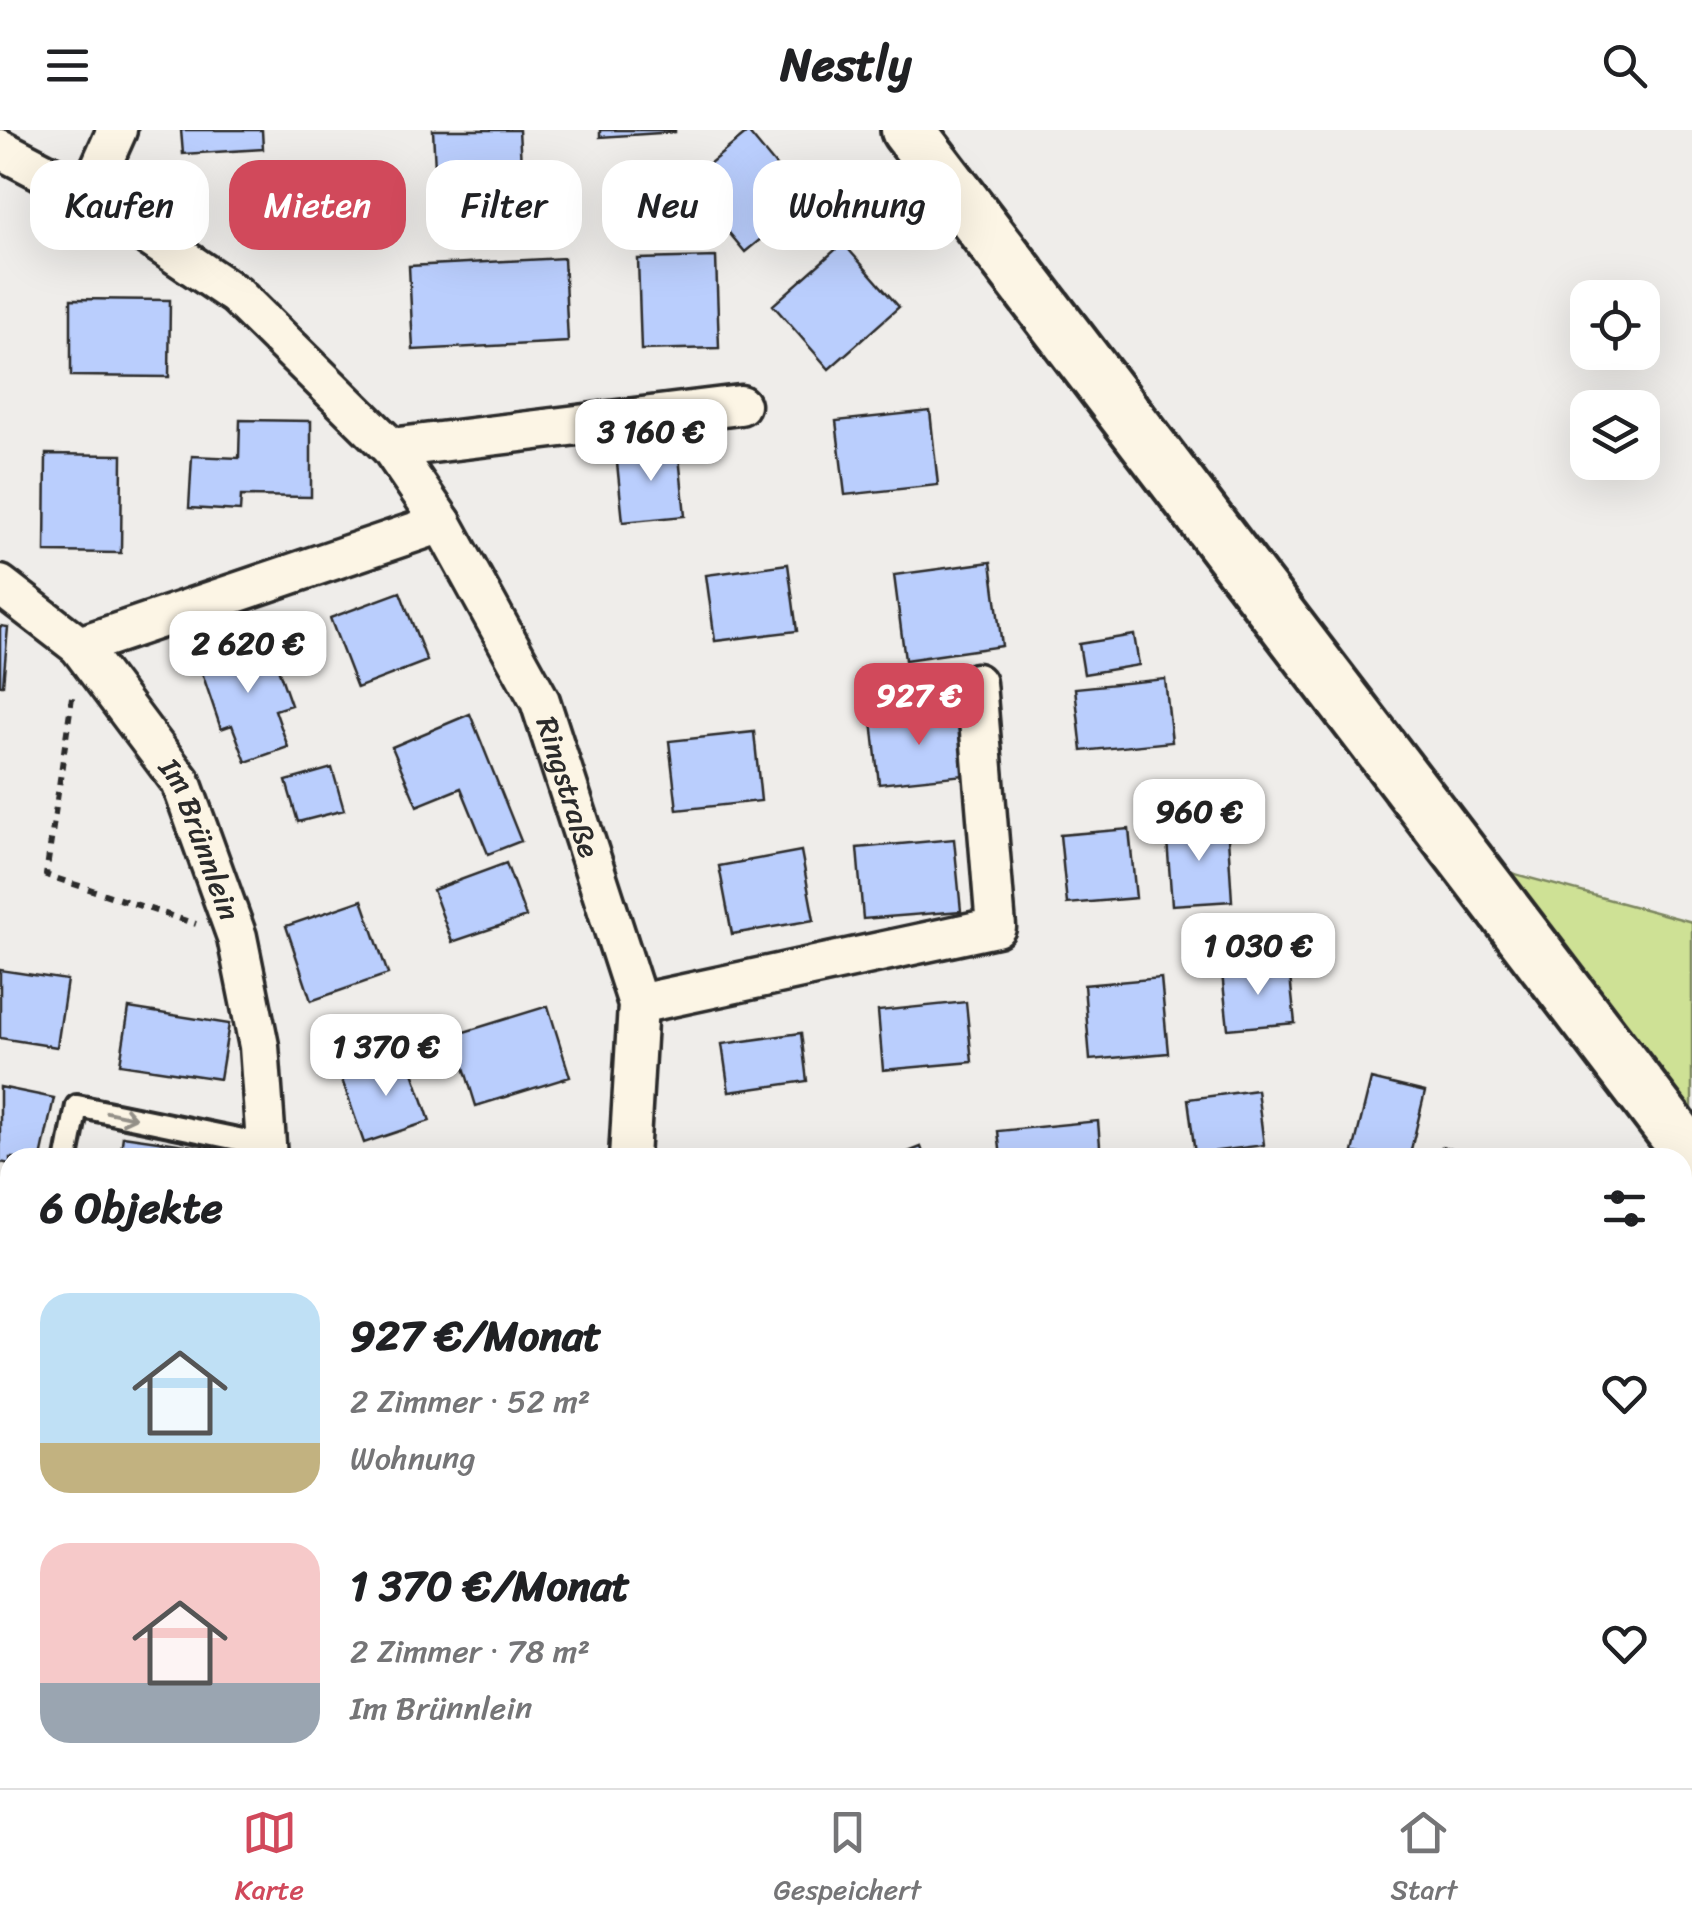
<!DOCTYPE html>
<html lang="de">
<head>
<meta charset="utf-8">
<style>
  :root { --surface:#fff; --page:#f2f2f2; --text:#202124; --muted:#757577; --line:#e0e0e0; --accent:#d1495b }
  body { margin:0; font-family:Sriracha,sans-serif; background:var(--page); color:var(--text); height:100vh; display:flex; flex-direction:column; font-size:38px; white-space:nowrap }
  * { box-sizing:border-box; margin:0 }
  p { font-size:32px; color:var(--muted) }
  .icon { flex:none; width:55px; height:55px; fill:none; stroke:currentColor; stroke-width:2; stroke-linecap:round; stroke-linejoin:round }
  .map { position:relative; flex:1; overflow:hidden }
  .sheet { position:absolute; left:0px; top:1018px; width:1692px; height:642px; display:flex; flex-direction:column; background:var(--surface); border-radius:30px 30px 0 0; box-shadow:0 10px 40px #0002 }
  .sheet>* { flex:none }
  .guide { position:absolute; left:30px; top:30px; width:1000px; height:90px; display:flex; gap:20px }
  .fabs { position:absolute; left:1570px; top:150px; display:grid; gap:20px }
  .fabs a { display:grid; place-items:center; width:90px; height:90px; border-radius:20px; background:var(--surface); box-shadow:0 10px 40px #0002; font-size:50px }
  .price { position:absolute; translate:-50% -85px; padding:0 22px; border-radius:20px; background:#fff; color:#222; font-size:32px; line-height:65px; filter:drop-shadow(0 2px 5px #0008) }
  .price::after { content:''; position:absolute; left:50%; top:60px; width:30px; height:22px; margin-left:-15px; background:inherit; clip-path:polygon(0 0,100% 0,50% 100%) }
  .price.selected { background:var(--accent); color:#fff }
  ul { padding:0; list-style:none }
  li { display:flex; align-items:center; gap:30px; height:250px; padding:0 40px }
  li span { display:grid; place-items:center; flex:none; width:280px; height:200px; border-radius:30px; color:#555 }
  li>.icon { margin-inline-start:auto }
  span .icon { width:120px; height:120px; fill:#fffc; stroke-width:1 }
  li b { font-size:42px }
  h2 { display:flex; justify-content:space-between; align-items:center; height:120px; padding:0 40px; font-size:42px }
  .pill { padding:0 35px; border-radius:30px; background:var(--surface); box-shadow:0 10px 40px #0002; font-size:35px; line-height:90px }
  .pill.selected { background:var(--accent); color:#fff }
  header { display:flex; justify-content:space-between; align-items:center; height:130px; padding:0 40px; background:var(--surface); font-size:45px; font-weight:800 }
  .tabs { display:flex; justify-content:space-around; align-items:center; height:140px; border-top:2px solid var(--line); background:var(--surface); font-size:28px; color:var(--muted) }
  .tabs a { display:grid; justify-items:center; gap:5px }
  .tabs .selected { color:var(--accent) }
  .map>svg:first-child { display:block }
  .green { fill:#cee195; stroke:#7c8660; stroke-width:2.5 }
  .building { fill:#bacefd; stroke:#2b2b2b; stroke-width:2.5 }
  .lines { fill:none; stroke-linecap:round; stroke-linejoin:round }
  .lane-casing { stroke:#2b2b2b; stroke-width:28 }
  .street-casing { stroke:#2b2b2b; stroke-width:45 }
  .secondary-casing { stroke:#2b2b2b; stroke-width:60 }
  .path { stroke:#2b2b2b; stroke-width:6; stroke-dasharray:8 8; stroke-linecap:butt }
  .lane { stroke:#fcf5e5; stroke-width:20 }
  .street { stroke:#fcf5e5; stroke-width:38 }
  .secondary { stroke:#fcf5e5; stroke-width:52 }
  .oneway { stroke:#949088 }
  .labels { text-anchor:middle; stroke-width:10; stroke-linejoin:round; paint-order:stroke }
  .street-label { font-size:30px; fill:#2b2b2b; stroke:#fcf5e5 }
</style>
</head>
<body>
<header><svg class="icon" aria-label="menu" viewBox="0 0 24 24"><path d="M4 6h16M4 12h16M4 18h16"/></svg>Nestly<svg class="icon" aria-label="search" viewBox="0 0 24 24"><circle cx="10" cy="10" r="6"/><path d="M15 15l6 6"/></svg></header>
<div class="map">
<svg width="1692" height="1658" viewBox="0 0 1692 1658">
  <rect width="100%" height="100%" fill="#efedea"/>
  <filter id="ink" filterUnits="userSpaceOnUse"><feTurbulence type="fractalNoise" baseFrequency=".01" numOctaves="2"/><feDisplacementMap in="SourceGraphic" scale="20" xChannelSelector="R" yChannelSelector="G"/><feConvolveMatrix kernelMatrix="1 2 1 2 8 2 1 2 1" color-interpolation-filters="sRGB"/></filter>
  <g filter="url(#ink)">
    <path class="green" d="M1504,741L1692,792V992Z"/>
    <path class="building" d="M181,0H262L263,19L183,24Z
      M433,0H519L521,35L435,39Z
      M600,0H675V2L600,7Z
      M748,2L806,72L745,122L687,52Z
      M843,113L899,177L829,239L773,175Z
      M716,127L719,218L641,220L638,129Z
      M564,128L568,212L413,220L409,136Z
      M71,169L170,170L169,247L71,246Z
      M930,281L938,355L845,365L836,291Z
      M240,290L311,291V367L241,366L240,381L189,378L192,326L239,328Z
      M678,316L685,386L623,392L616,323Z
      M46,324L122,325L121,423L45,422Z
      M991,432L1002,516L905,530L894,445Z
      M788,434L797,501L715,511L706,445Z
      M400,462L427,531L357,558L330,488Z
      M0,496L8,497L3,555H0Z
      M1134,505L1139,535L1084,544L1079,514Z
      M267,507L291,575L275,580L288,617L246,632L232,595L221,599L198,531Z
      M1165,549L1172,612L1082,621L1075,558Z
      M959,583L965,645L879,654L872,591Z
      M470,584L521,711L488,724L461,658L417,676L392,617Z
      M754,602L761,671L677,680L669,611Z
      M332,638L344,680L298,692L286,651Z
      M1227,692L1232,771L1172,775L1166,697Z
      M1129,699L1136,768L1067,774L1060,705Z
      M954,709L961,781L863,789L857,718Z
      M801,721L814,790L732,804L719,736Z
      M506,733L526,787L452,812L433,760Z
      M362,770L388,844L311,871L286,796Z
      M1289,837L1295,893L1228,899L1222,843Z
      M0,840L67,850L57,917L0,908Z
      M1161,848L1168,923L1090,930L1084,855Z
      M966,872L972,932L883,940L878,881Z
      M548,876L570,947L476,976L454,905Z
      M129,878L229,894L220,949L120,934Z
      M801,903L807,951L729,962L722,914Z
      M407,925L430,991L364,1013L341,947Z
      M1371,949L1425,962L1409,1028H1375L1353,1022Z
      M0,957L54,968L41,1028H10V1034L0,1032Z
      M1257,960L1264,1015L1195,1024L1188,969Z
      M1098,991L1101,1028H1001L998,1001Z
      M123,1006L213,1019L212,1028H120Z
      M921,1017L925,1028H893Z
      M1442,1017L1494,1028H1440Z
      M0,1068L10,1070V1138L0,1136Z
      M1691,1220L1692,1315L1690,1317L1682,1308V1227Z
      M1682,1366L1692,1370V1436L1690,1442L1682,1439Z
      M10,1439V1503L2,1440Z
      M217,1650H218L267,1658H216Z
      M365,1650H413L411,1658H394Z
      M676,1650H756L753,1658H673Z
      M1098,1650H1158L1156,1658H1097Z"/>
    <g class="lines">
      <defs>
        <path id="lane" d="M67,1028L77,976L267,1015
          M9,1396L6,1333L10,1315"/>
        <g id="street">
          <path id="s1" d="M0,19L88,65L236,165L391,318L442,393L540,571L638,874L629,1028"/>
          <path d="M88,65L117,0"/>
          <path d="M391,318L740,275"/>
          <path id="s2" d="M0,455L79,516L181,652L237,807L259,916L267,1028"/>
          <path d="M79,516L442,393"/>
          <path d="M638,874L996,797L976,553"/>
          <path d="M0,1400L10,1395"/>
          <path d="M1682,1585L1692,1555"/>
          <path d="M1682,1625H1692"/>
          <path d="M490,1658L492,1650"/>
          <path d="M1035,1658L1037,1650"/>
          <path d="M1659,1658L1662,1650"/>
        </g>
        <path id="secondary" d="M908,0L1692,1026"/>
      </defs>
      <use href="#lane" class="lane-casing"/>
      <use href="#street" class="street-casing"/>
      <use href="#secondary" class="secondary-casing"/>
      <path class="path" d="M72,567L46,745L196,794"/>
      <use href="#lane" class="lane"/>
      <use href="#street" class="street"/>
      <use href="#secondary" class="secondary"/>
    </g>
    <defs><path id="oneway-shaft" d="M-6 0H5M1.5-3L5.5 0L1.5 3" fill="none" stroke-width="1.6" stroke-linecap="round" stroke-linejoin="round" transform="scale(2.5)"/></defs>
    <use class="oneway" href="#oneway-shaft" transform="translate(121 985) rotate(12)"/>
  </g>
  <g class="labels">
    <g class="street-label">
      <text dy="10" stroke="none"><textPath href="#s1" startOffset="880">Ringstraße</textPath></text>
      <text dy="10" stroke="none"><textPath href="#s2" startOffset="330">Im Brünnlein</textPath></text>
    </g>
  </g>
</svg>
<div class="fabs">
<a><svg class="icon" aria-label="locate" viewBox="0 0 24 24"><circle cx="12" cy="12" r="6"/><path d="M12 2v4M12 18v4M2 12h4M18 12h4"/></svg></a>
<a><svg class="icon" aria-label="layers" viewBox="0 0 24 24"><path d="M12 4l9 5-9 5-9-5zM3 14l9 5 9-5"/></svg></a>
</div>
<b class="price" style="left:651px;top:354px">3 160 €</b>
<b class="price" style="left:248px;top:566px">2 620 €</b>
<b class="price selected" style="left:919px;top:618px">927 €</b>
<b class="price" style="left:1199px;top:734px">960 €</b>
<b class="price" style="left:1258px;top:868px">1 030 €</b>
<b class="price" style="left:386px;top:969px">1 370 €</b>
<div class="guide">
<a class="pill">Kaufen</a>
<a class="pill selected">Mieten</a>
<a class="pill">Filter</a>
<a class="pill">Neu</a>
<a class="pill">Wohnung</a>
</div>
<section class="sheet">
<h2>6 Objekte<svg class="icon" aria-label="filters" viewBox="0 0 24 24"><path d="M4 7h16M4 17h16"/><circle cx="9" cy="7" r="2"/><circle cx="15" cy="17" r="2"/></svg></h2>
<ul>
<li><span style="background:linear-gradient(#bfe0f5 75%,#c2b280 0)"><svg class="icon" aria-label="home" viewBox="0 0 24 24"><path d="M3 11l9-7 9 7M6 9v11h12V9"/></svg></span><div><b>927 €/Monat</b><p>2 Zimmer · 52 m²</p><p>Wohnung</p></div><svg class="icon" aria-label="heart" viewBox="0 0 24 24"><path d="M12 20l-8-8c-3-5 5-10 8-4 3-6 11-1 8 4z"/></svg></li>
<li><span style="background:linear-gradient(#f6c9c9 70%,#9aa5b1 0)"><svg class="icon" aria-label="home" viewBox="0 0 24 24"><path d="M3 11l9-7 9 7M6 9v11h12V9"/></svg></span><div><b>1 370 €/Monat</b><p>2 Zimmer · 78 m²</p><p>Im Brünnlein</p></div><svg class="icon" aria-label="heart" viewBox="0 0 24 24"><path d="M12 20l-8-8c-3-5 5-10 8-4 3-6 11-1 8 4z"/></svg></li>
</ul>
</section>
</div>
<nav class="tabs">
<a class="selected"><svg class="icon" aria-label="map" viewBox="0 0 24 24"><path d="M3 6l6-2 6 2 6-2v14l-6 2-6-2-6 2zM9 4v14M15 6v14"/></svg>Karte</a>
<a><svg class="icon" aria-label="saved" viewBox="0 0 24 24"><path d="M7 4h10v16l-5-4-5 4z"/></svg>Gespeichert</a>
<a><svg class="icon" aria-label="home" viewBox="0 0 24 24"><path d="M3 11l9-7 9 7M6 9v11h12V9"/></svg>Start</a>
</nav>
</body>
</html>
